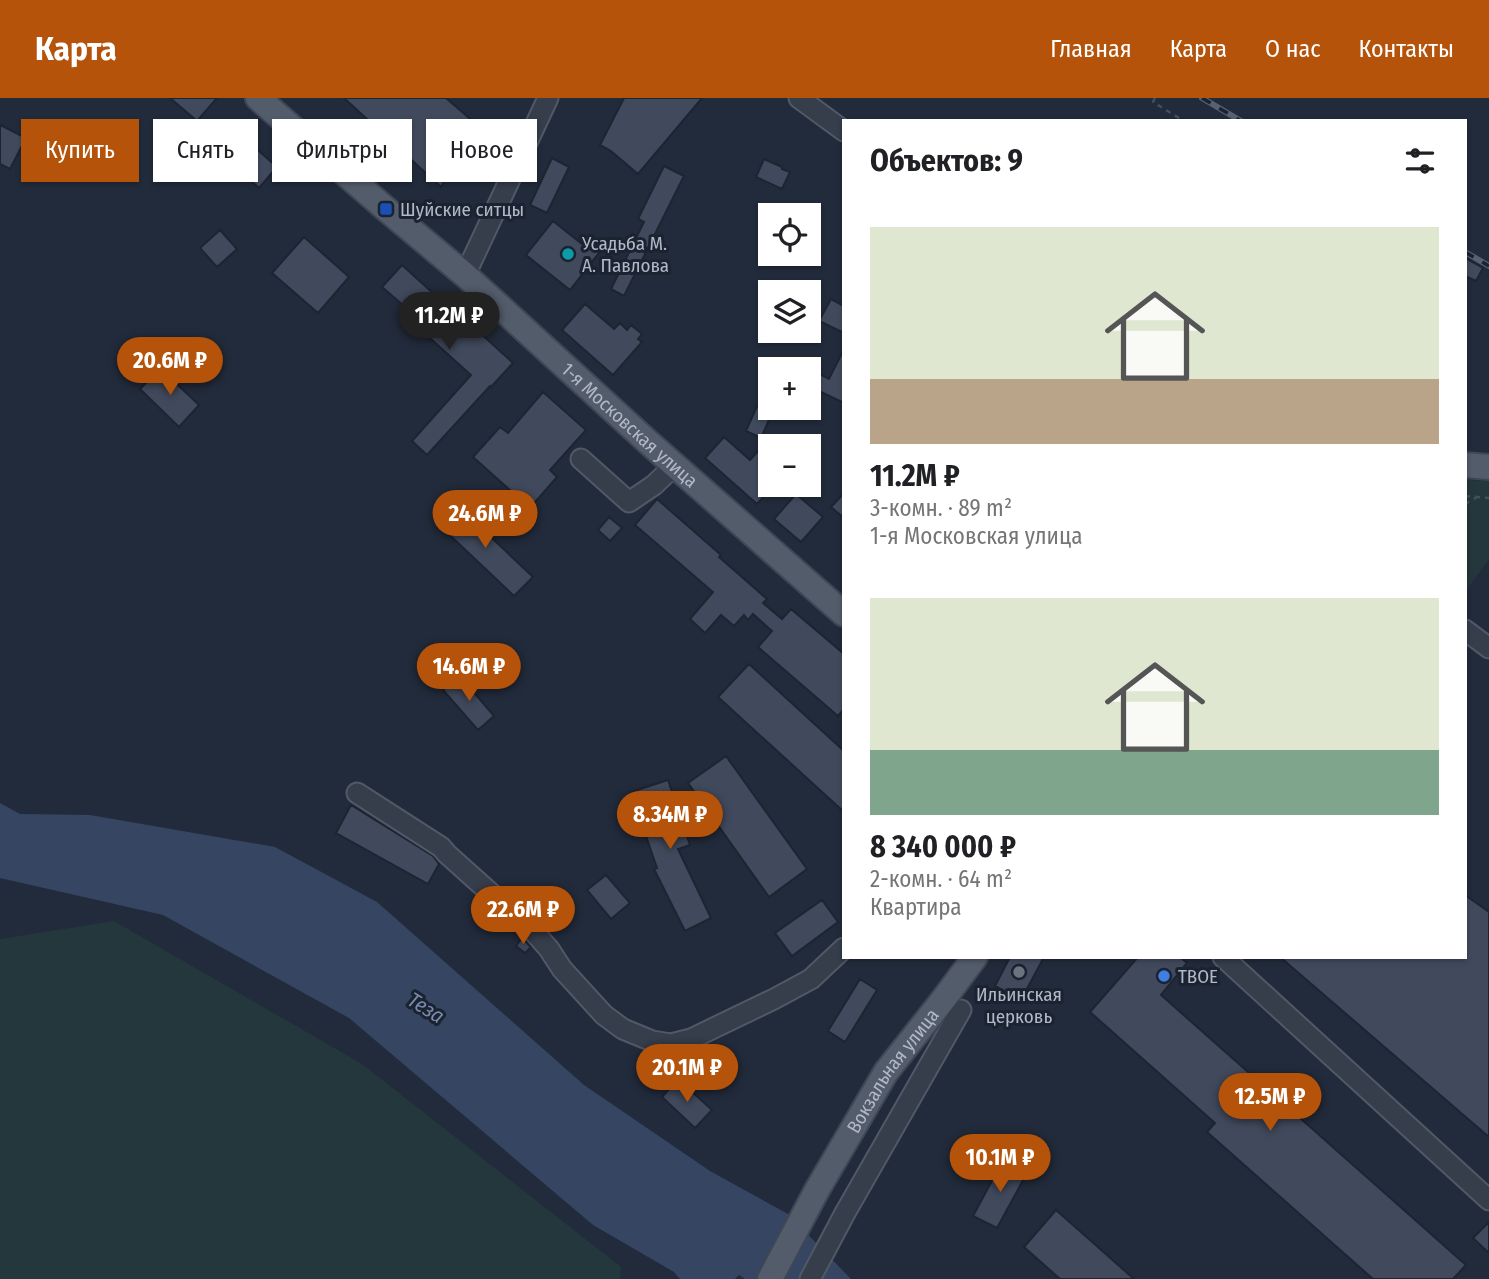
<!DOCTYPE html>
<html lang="ru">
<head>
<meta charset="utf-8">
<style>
  :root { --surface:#fff; --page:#f6f6f6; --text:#202124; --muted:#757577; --accent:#b45309 }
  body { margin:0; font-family:"Fira Sans Condensed",sans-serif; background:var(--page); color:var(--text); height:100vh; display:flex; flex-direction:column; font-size:26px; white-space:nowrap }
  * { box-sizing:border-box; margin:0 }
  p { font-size:23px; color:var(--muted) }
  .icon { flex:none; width:38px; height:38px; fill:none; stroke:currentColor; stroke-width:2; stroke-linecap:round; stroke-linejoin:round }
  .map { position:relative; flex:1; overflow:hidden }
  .drawer { position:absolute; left:842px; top:21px; width:625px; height:840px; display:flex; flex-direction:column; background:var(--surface); border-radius:0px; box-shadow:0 2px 5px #0004 }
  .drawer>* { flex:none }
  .banner { position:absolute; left:21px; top:21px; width:665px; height:63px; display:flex; gap:14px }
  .controls { position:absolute; left:758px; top:105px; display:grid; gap:14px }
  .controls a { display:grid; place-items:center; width:63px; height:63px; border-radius:0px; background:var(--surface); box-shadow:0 2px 5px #0004; font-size:35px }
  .price { position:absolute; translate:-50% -60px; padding:0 16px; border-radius:24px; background:var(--accent); color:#fff; font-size:23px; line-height:46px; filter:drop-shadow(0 2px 4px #0008) }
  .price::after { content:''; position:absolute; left:50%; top:42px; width:21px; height:16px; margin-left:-10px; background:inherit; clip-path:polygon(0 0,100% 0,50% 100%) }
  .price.current { background:#222; color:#fff }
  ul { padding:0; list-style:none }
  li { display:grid; align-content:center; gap:14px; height:371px; padding:0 28px }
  li span { display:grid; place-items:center; height:217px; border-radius:0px; color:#555 }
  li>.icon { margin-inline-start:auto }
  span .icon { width:126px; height:126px; fill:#fffc; stroke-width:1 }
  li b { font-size:30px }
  h2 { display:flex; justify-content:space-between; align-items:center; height:84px; padding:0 28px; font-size:30px }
  .chip { padding:0 24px; border-radius:0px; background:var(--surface); box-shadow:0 2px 5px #0004; font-size:24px; line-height:63px }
  .chip.current { background:var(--accent); color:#fff }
  header { display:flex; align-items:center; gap:42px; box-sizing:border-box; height:98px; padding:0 35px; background:var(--accent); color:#fff }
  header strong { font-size:33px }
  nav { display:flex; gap:38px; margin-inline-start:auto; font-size:24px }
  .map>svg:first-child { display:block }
  .green { fill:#24373c }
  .water { fill:#354562 }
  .building { fill:#414a5d; stroke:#1d2432; stroke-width:2 }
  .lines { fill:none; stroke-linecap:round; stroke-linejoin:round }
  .minor-casing { stroke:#515866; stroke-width:23 }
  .major-casing { stroke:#3f4654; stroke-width:28 }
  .path { stroke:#3f5356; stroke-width:2.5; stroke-dasharray:5 5; stroke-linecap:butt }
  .minor { stroke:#363d4b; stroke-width:19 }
  .major { stroke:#535c6b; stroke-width:24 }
  .rail-casing { stroke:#576172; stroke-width:6 }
  .rail { stroke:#1b2230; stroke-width:3.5; stroke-dasharray:10; stroke-linecap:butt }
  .transit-dot { fill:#1a4fb4; stroke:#1b2230; stroke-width:2.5 }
  .culture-dot { fill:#0f9aa8; stroke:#1b2230; stroke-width:2.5 }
  .worship-dot { fill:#6b7280; stroke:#1b2230; stroke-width:2.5 }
  .shop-dot { fill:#3f7fe0; stroke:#1b2230; stroke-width:2.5 }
  .labels { text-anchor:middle; stroke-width:6; stroke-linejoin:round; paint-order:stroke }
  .poi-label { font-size:19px; fill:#b1b8c7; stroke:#1b2230; text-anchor:start }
  .street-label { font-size:19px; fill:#b1b8c7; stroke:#1b2230 }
  .water-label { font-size:21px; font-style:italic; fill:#788caf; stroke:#1b2230 }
</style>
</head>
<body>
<header>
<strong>Карта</strong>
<nav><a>Главная</a><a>Карта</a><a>О нас</a><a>Контакты</a></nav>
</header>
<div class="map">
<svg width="1489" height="1181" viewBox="0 0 1489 1181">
  <rect width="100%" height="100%" fill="#222b3b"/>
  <path class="green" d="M1465,382L1489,383V461L1465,494Z
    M114,823L362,966L621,1169L620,1181H0V841Z"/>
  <path class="water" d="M0,705L20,716L90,717L275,749L377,804L584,987L710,1073L788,1116L851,1181H745L739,1177L735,1181H680L674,1174L593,1127L349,920L163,817L0,780Z"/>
  <path class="building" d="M170,0H217L197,23Z
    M344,0H446L476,26L441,89Z
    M624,0H702L638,76L611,53L600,47Z
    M226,24L277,69L259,90L208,45Z
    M0,27L26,40L10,71L0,66Z
    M552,60L569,69L547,115L530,107Z
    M764,61L782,69V71L790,74L782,91L756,79Z
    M664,68L684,78L624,198L611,191L644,124L638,121Z
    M553,123L582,146L587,139L602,151L570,192L526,157Z
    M220,132L237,151L217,169L200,150Z
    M304,139L349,179L318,215L272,175Z
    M1465,160L1483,170L1476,183L1465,178Z
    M402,167L445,206L446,204L513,265L491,289L490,288L427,357L412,343L471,277L421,232L426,227L382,189Z
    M831,201L844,208V235L819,223Z
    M585,206L614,231L620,225L627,232L631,227L642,236L638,241L642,244L613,277L562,232Z
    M844,251V305L819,293L817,296L808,292V288L816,274L829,281Z
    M160,270L199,307L179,329L140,291Z
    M543,294L586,332L550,372L557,379L530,410L473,359L500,329L508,335Z
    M757,308L772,315L761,340L746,333Z
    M724,339L750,362L759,352L770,362V391L757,406L705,360Z
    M844,395V420L831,409Z
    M796,396L823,419L801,444L774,421Z
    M657,401L721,457L719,459L767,501L763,505L782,521L791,511L844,556V611L838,618L758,549L772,533L753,516L748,522L744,517L734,528L721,517L705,535L690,521L713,494L635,427Z
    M455,405L533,479L514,498L437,425Z
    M609,419L622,430L610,443L598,432Z
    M749,566L844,653V714L718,599Z
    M460,578L494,618L478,632L443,592Z
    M726,658L807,771L769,799L688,685Z
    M668,682L690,747L678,751L711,820L685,833L654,771L657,770L631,694Z
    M351,707L433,758L439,766L428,786L336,735Z
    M606,777L630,805L611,821L587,792Z
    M1465,797L1489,814V1039L1280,859H1465Z
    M822,802L838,824L792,858L775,835Z
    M522,840L531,849L525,855L516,848Z
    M1010,859H1044L1021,902L995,888Z
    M1138,859H1180L1187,865L1161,897L1466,1167L1453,1181H1373L1207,1034L1215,1025L1090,914Z
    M860,881L877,892L845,944L828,933Z
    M678,981L712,1012L695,1030L662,999Z
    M1003,1062L1027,1075L997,1130L973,1118Z
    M1056,1112L1134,1181H1060L1024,1149Z
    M1489,1124V1155L1473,1140Z"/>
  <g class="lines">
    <defs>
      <path id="minor" d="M799,0L844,33
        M465,177L548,0
        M581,361L629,404L654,387L674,368
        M1465,532L1489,550
        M357,695L441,749L447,756L534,834L549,851L562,871L604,917L623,931L652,943L671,946L691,941L774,901L811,881L844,850
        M1223,859L1489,1102
        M810,1181L845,1115L961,912"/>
      <g id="major">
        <path id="s1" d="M258,0L386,111L465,177L648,344L844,516"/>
        <path d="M1465,367L1489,369"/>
        <path id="s2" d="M770,1181L817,1092L886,974L943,902L975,859"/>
      </g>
    </defs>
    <use href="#minor" class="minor-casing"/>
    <use href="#major" class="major-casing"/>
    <path class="path" d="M1155,0L1153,4L1184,23
      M1465,398L1489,400
      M1465,406L1477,399"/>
    <use href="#minor" class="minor"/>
    <use href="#major" class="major"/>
    <defs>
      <path id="rail" d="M1202,0L1241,23
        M1465,154L1489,168"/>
    </defs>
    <use href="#rail" class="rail-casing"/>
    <use href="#rail" class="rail"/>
  </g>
  <rect class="transit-dot" x="379" y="104" width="14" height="14" rx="3.5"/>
  <circle class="culture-dot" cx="568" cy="156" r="7"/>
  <circle class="worship-dot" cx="1019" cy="874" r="7"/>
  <circle class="shop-dot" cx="1164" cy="878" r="7"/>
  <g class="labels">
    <g class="poi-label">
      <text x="400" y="118">Шуйские ситцы</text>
      <text x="582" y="152">Усадьба М.<tspan x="582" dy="22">А. Павлова</tspan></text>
      <text x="1178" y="885">ТВОЕ</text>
      <text x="1019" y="903" text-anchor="middle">Ильинская<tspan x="1019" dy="22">церковь</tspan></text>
    </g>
    <g class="street-label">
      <text dy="7" stroke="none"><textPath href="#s1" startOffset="495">1-я Московская улица</textPath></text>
      <text dy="7" stroke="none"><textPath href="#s2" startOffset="242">Вокзальная улица</textPath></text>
    </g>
    <g class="water-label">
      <text transform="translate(426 910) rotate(32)" y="7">Теза</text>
    </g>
  </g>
</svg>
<div class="controls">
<a><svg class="icon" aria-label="locate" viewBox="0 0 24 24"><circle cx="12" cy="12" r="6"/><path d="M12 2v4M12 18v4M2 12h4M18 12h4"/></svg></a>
<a><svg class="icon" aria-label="layers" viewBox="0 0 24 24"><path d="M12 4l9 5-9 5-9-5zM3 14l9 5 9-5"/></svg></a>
<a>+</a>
<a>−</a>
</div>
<b class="price current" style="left:449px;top:254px">11.2M ₽</b>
<b class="price" style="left:170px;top:299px">20.6M ₽</b>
<b class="price" style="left:485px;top:452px">24.6M ₽</b>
<b class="price" style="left:469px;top:605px">14.6M ₽</b>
<b class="price" style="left:670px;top:753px">8.34M ₽</b>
<b class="price" style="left:523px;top:848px">22.6M ₽</b>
<b class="price" style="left:687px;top:1006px">20.1M ₽</b>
<b class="price" style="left:1270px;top:1035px">12.5M ₽</b>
<b class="price" style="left:1000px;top:1096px">10.1M ₽</b>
<div class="banner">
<a class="chip current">Купить</a>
<a class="chip">Снять</a>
<a class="chip">Фильтры</a>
<a class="chip">Новое</a>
</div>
<section class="drawer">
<h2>Объектов: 9<svg class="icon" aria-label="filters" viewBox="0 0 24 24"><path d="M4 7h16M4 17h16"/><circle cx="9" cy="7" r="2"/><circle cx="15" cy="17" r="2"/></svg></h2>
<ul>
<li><span style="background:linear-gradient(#dfe7d0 70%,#b9a48a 0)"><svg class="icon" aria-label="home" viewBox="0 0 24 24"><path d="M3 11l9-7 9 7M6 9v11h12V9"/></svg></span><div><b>11.2M ₽</b><p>3-комн. · 89 m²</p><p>1-я Московская улица</p></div></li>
<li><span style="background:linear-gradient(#dfe7d0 70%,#7fa58c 0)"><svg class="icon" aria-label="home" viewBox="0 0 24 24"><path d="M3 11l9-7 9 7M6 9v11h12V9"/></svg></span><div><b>8 340 000 ₽</b><p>2-комн. · 64 m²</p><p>Квартира</p></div></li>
</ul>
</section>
</div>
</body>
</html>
